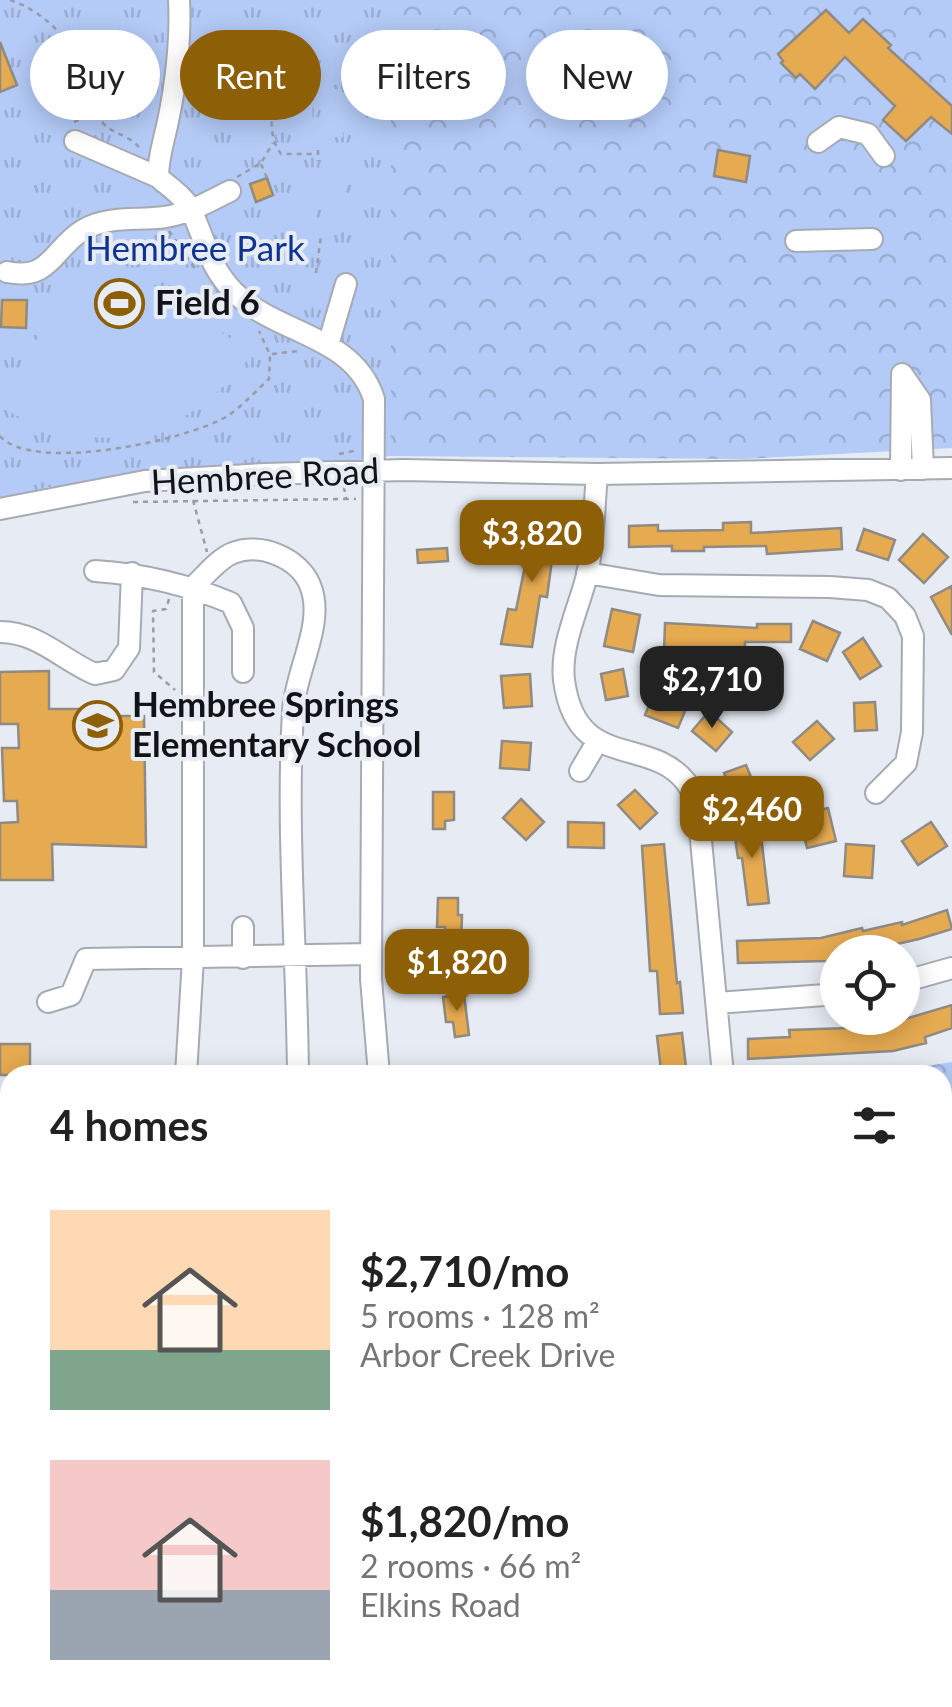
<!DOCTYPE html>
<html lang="en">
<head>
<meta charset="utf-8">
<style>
  :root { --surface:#fff; --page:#f6f6f6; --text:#222; --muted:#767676; --accent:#8d5f06 }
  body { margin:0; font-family:Lato,sans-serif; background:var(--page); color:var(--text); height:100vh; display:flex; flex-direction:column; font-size:38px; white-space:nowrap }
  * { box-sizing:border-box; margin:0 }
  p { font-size:32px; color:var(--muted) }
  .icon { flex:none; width:55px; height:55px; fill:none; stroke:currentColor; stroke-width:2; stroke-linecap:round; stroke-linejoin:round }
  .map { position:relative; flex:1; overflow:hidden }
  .details { position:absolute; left:0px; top:1065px; width:952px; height:642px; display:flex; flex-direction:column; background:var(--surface); border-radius:30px 30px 0 0; box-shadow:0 5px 25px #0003 }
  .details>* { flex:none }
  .top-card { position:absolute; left:30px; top:30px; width:892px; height:90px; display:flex; gap:20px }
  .fabs { position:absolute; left:820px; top:935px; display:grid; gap:20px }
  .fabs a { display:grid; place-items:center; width:100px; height:100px; border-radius:50%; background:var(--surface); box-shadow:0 5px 25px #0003; font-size:50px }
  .price { position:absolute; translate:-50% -85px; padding:0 22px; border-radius:20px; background:var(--accent); color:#fff; font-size:32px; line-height:65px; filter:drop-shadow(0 2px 5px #0008) }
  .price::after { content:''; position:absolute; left:50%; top:60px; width:30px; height:22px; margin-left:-15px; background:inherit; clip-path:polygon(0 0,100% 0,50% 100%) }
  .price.selected { background:#222; color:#fff }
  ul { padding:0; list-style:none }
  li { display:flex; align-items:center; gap:30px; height:250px; padding:0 50px }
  li span { display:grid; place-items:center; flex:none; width:280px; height:200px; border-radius:0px; color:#555 }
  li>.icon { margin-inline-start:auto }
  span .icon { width:120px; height:120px; fill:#fffc; stroke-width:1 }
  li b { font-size:42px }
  h2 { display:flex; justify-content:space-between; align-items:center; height:120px; padding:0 50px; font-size:42px }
  .chip { padding:0 35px; border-radius:45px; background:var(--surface); box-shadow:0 5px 25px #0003; font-size:35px; line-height:90px }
  .chip.selected { background:var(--accent); color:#fff }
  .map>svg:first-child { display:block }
  .forest { fill:url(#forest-crowns) }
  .park { fill:url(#park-tufts) }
  .pitch { fill:#b4cbf7 }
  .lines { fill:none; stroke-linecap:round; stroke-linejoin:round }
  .stream { stroke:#81a9fa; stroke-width:4 }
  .building { fill:#e6ab51; stroke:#908a82; stroke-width:2.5 }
  .minor-casing { stroke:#a6aab3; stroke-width:24 }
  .path { stroke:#999ca4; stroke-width:2.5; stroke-dasharray:5 5; stroke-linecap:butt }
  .minor { stroke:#fff; stroke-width:20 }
  .labels { text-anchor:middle; stroke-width:8; stroke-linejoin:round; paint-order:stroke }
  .park-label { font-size:35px; fill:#0f348f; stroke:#e6ebf4 }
  .poi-label { font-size:35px; font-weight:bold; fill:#121317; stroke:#e6ebf4; text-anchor:start }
  .street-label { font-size:35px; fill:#121317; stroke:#e6ebf4 }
</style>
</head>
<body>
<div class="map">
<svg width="952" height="1707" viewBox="0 0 952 1707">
  <defs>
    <pattern id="forest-crowns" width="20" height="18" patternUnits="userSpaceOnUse" patternTransform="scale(2.5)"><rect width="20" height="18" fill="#b4cbf7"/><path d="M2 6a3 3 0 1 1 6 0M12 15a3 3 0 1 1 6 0" fill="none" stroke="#9aadd3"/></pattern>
    <pattern id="park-tufts" width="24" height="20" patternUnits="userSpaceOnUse" patternTransform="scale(2.5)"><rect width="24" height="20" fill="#b4cbf7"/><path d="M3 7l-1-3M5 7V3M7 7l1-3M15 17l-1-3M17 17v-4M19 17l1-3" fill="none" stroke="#9aadd3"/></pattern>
  </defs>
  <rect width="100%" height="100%" fill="#e6ebf4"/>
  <path class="forest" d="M391,0H952V448L743,459L391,456Z
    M952,1062V1134L943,1128L942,1075H868Z
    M952,1381V1707H651V1698H942V1392Z"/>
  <path class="park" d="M0,0H391V456L181,482L49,487L0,499Z"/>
  <path class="pitch" d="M342,89L343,137L321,138L320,90Z
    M290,90H312L313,137L291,138Z
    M344,173L345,221H324L322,174Z
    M315,174L316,222H294L293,175Z
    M105,251L252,354C183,444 100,461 0,407V398L91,252Z
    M10,1383V1497L0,1494V1388Z"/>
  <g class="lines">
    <path class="stream" d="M942,1560H952
      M127,1707L151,1698"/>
  </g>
  <path class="building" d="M826,10L849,33L863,19L891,45L888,48L952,106V134L931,117L906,141L883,120L895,106L845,57L815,89L800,74L796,78L781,63L783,61L778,54Z
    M0,42L17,85L0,92Z
    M718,150L750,156L746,182L714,176Z
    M267,178L273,195L256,202L250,184Z
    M2,300H27L26,328L1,327Z
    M528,520L557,523L547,597L540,596L532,647L501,644L508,609L516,610L527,556Z
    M751,522V533L841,528L842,549L767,554L766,546L704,547V551H672V546L629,547V526L658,525V531L723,530V523Z
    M864,529L895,540L888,560L857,550Z
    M923,534L948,557L924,583L899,560Z
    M447,548L448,561L418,563L417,550Z
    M952,586V635L931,597Z
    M612,609L640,615L633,652L604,646Z
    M813,621L840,633L827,661L800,649Z
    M665,623L757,628V624H791V642H745V652H664Z
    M863,638L881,666L860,679L843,652Z
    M623,669L628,696L606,700L601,674Z
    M49,671V709H102V716H144L146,847L52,844L53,880H0V823L18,822L17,801H4L2,748H19L18,724H0V672Z
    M530,674L532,706L504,708L501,676Z
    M655,690L688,704L678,728L645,715Z
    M875,702L877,730L855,731L854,703Z
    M709,711L732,732L716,751L692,731Z
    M817,721L834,739L810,760L793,742Z
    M502,741L531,743L529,770L500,768Z
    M746,765L758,794L736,803L724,773Z
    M635,790L657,813L640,829L618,805Z
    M433,792H454V820L445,821V829H433Z
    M521,799L544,822L526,840L503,818Z
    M828,808L836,841L807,848L799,815Z
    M759,819L769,903L748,905L742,858H738L733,824Z
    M568,822L604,823V848L568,847Z
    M931,822L947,846L918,865L902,841Z
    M664,844L677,983L680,982L683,1013L660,1014L657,971H650L642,846Z
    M846,844L874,846L872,878L844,876Z
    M438,898H458V915H462L461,945H445V927H437Z
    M947,910L952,929L919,939L862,952H838V959L827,961L738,963L737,941L821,938L862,928L863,931L902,922V925Z
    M464,994L469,1035L455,1037L453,1022H446L443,997Z
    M952,1005V1028L925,1037L926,1043L893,1051L748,1059V1039L790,1037L789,1030L878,1027Z
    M682,1033L686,1067L661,1070L657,1036Z
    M0,1044H30V1075H0Z"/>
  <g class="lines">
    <defs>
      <path id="minor" d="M179,0C181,38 176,84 168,121C164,141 158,157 158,177C169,187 185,197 191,210C206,241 208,266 235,293C278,335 354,335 374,399L371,979L379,1075
        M75,141L158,177
        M818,142L839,127L868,134L884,156
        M796,241L872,239
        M7,272C51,281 53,248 83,230C108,215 137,221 165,217C188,214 210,201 230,191
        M328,345L346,284
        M902,374L920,400L923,469
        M901,470L902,374
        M597,474C594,507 594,542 587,575C579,608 560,645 564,680C576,772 649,735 686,782C694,793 696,806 699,819L723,1075
        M0,509L145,481L265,474L404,470L597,474L952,468
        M95,571C143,574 186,584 231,603L243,628V672
        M587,573L659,585L830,587L868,590L888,598L905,616L913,636L912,732L906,763L876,793
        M0,632C38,632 62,660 95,674L114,670L129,648L132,573
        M580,771L597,742
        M243,927V958
        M902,982L952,968
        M48,1002L71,995L86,959L371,954
        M717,1003L838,994
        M186,1075L193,958V587C204,577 219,558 233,553C260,542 299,558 310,585C326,623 295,671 293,711C286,831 297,954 298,1075
        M6,1326L10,1325
        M414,1698V1707"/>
    </defs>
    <use href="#minor" class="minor-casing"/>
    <path class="path" d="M10,0C44,11 75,43 86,77C91,91 93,110 102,122C113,135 131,135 140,149
      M238,89L241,82C289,111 260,124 281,154H318
      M74,122L87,116L97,117
      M318,150V161
      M261,164L267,178
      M237,177L261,163L273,143
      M169,231L196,270
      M316,273L321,235
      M272,354L298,351
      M0,436C32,474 191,440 229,415C243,405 256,391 269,379L270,355L259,331
      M339,454L354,451
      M344,487L346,499H356
      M193,500L207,552
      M133,502L346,499
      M169,599L166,609L153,611L154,672L175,690"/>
    <use href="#minor" class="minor"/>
  </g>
  <defs>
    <symbol id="stadium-ring" viewBox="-11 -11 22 22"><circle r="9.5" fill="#e6ebf4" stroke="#8d5f06" stroke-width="1.5"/><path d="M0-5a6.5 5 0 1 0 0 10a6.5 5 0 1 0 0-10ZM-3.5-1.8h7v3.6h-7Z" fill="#8d5f06"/></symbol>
    <symbol id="school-ring" viewBox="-11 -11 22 22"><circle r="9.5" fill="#e6ebf4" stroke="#8d5f06" stroke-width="1.5"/><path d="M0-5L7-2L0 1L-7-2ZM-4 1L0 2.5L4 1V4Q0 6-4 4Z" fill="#8d5f06"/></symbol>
  </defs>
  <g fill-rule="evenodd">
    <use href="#stadium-ring" x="92" y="276" width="55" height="55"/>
    <use href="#school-ring" x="70" y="698" width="55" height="55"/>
  </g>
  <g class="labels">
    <g class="park-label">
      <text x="195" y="261">Hembree Park</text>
    </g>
    <g class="poi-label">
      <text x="155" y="315">Field 6</text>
      <text x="132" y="717">Hembree Springs<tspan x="132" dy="40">Elementary School</tspan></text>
    </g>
    <g class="street-label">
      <text transform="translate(265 477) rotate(-3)" y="12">Hembree Road</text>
    </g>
  </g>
</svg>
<div class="fabs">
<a><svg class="icon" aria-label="locate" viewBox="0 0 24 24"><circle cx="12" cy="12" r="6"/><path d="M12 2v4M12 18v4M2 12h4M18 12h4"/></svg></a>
</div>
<b class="price" style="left:532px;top:585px">$3,820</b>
<b class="price selected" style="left:712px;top:731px">$2,710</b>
<b class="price" style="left:752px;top:861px">$2,460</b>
<b class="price" style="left:457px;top:1014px">$1,820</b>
<div class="top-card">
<a class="chip">Buy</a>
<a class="chip selected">Rent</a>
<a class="chip">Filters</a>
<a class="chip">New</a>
</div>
<section class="details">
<h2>4 homes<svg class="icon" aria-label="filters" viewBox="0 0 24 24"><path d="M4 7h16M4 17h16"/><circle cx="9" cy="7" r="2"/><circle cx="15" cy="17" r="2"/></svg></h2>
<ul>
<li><span style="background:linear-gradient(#ffd9b3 70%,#7fa58c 0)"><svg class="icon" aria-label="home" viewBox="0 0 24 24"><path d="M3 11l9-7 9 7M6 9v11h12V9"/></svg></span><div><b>$2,710/mo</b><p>5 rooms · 128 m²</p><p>Arbor Creek Drive</p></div></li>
<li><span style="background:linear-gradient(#f6c9c9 65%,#9aa5b1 0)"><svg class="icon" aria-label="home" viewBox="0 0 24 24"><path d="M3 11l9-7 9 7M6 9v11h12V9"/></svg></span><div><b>$1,820/mo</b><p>2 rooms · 66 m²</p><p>Elkins Road</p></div></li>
</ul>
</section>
</div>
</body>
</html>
